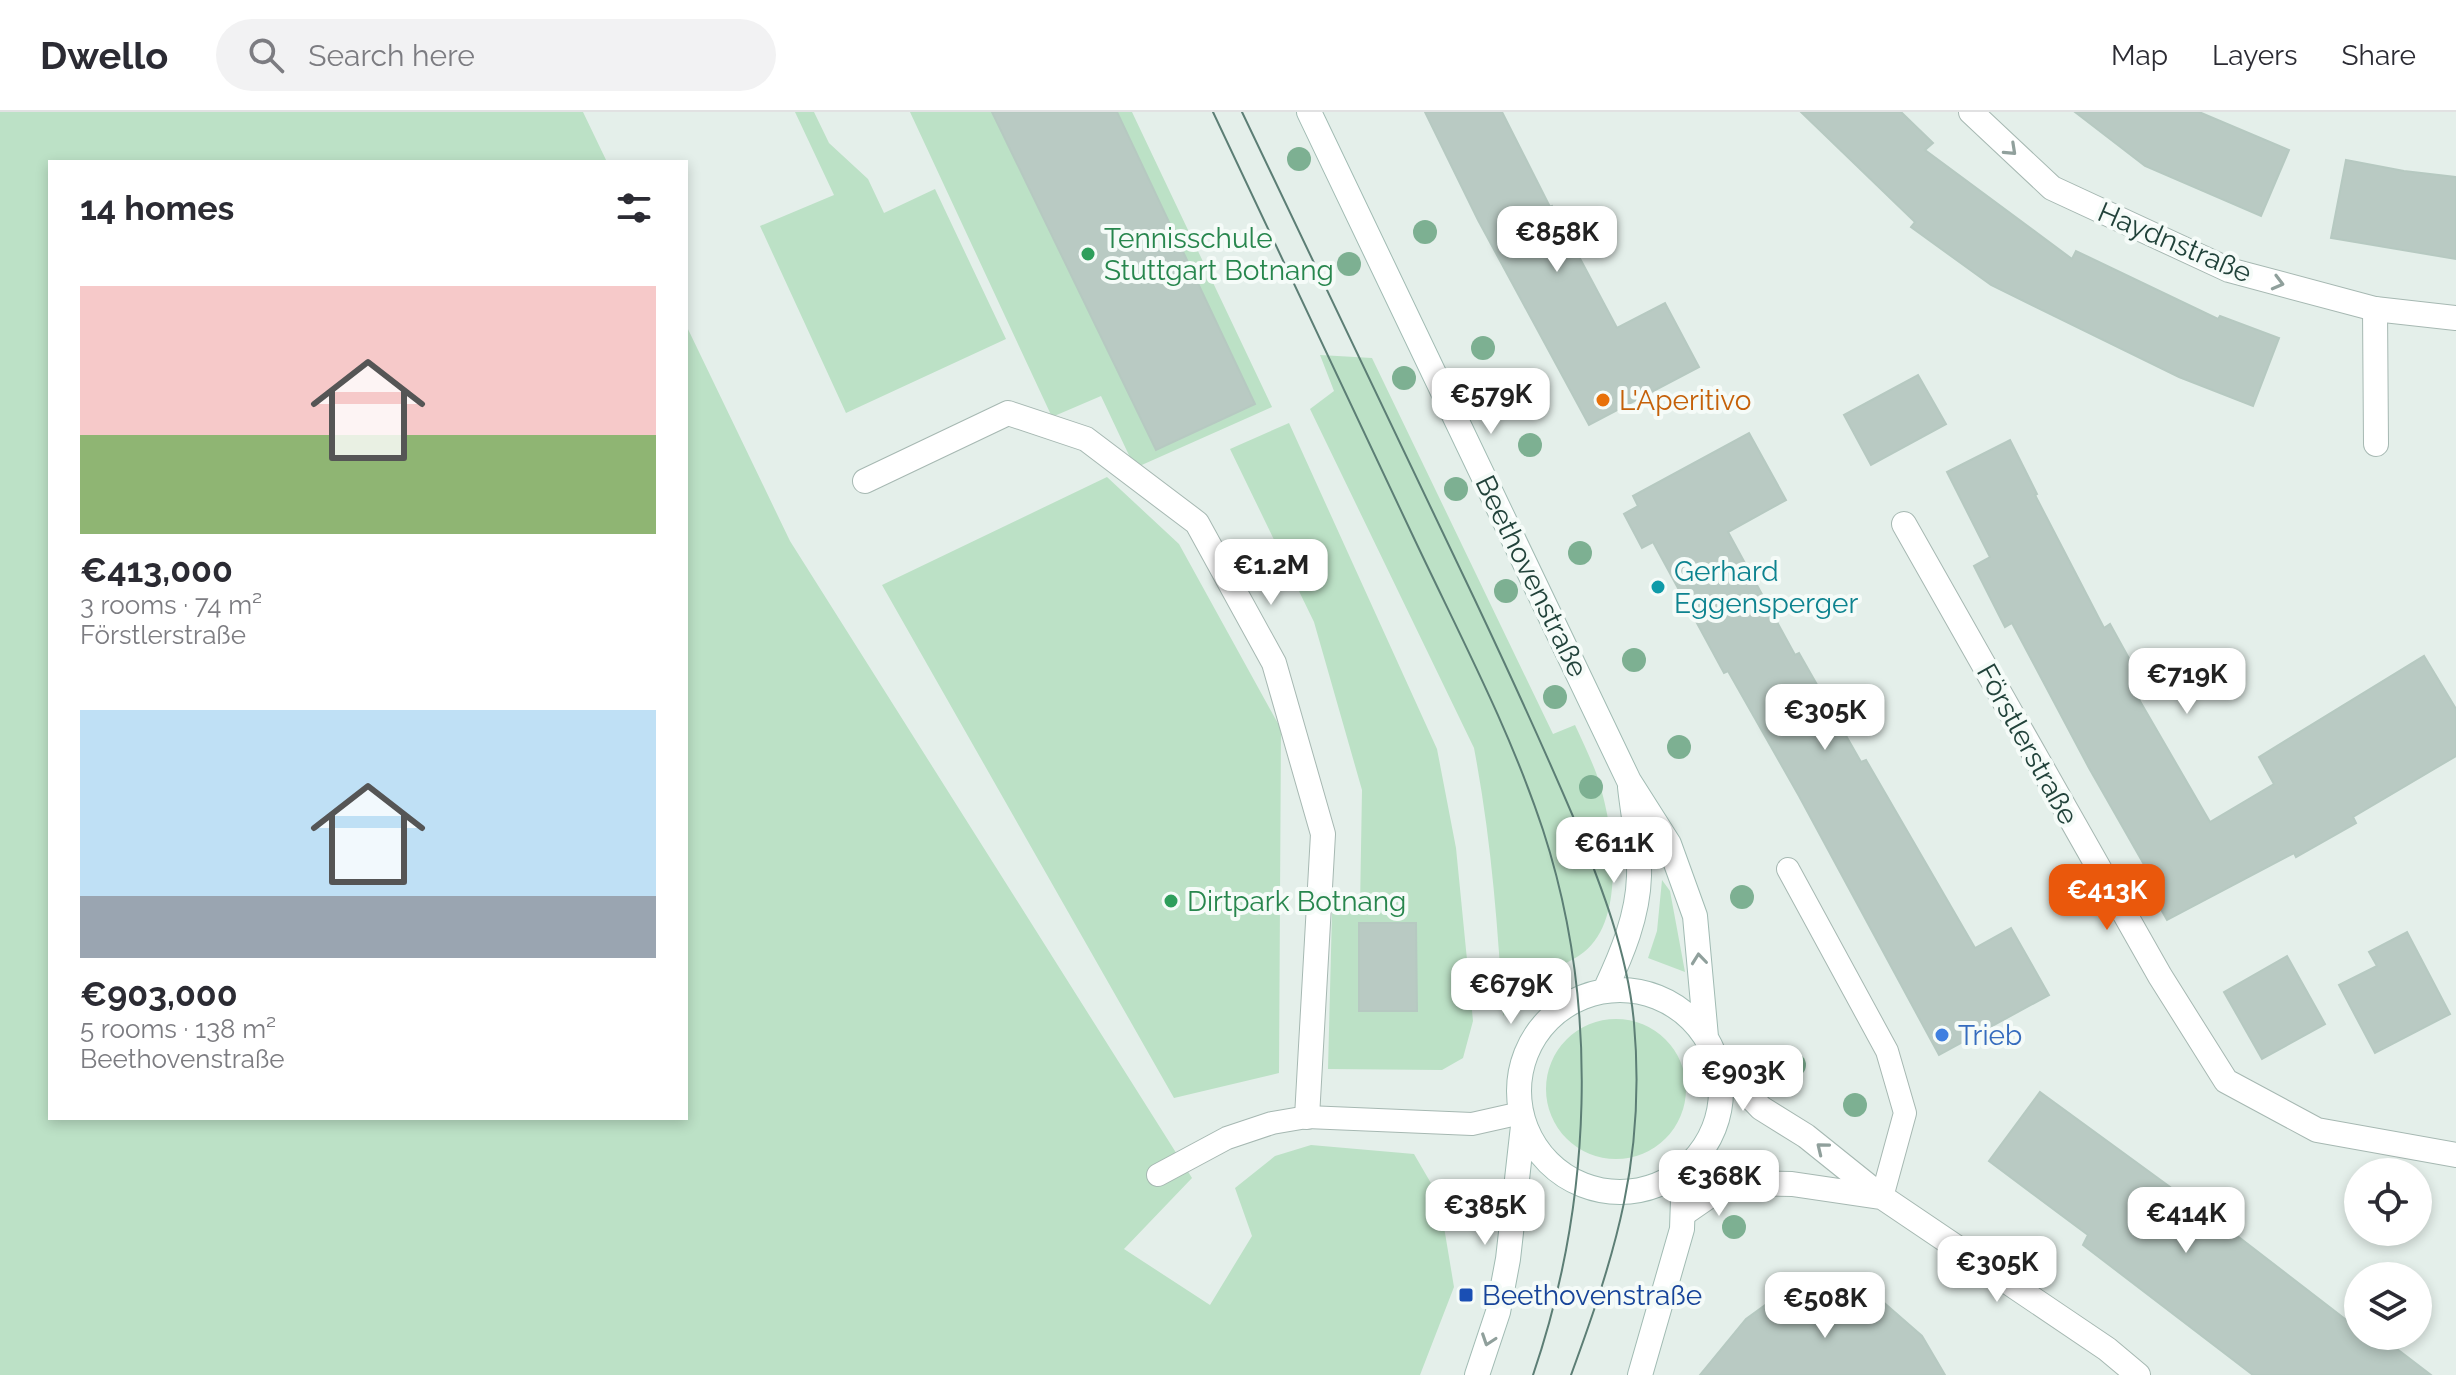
<!DOCTYPE html>
<html lang="en">
<head>
<meta charset="utf-8">
<style>
  :root { --surface:#fff; --page:#f2f2f3; --text:#2b2b33; --muted:#7c7c81; --line:#e1e1e2; --accent:#ea580c }
  body { margin:0; font-family:Raleway,sans-serif; background:var(--page); color:var(--text); height:100vh; display:flex; flex-direction:column; font-size:30px; white-space:nowrap }
  * { box-sizing:border-box; margin:0 }
  p { font-size:26px; color:var(--muted) }
  .icon { flex:none; width:44px; height:44px; fill:none; stroke:currentColor; stroke-width:2; stroke-linecap:round; stroke-linejoin:round }
  .map { position:relative; flex:1; overflow:hidden }
  .drawer { position:absolute; left:48px; top:48px; width:640px; height:960px; display:flex; flex-direction:column; background:var(--surface); border-radius:0px; box-shadow:0 4px 12px #0003 }
  .drawer>* { flex:none }
  .tools { position:absolute; left:2344px; top:1046px; display:grid; gap:16px }
  .tools a { display:grid; place-items:center; width:88px; height:88px; border-radius:50%; background:var(--surface); box-shadow:0 4px 12px #0003; font-size:40px }
  .price { position:absolute; translate:-50% -68px; padding:0 18px; border-radius:16px; background:#fff; color:#222; font-size:26px; line-height:52px; filter:drop-shadow(0 2px 4px #0008) }
  .price::after { content:''; position:absolute; left:50%; top:48px; width:24px; height:18px; margin-left:-12px; background:inherit; clip-path:polygon(0 0,100% 0,50% 100%) }
  .price.active { background:var(--accent); color:#fff }
  ul { padding:0; list-style:none }
  li { display:grid; align-content:center; gap:16px; height:424px; padding:0 32px }
  li span { display:grid; place-items:center; height:248px; border-radius:0px; color:#555 }
  li>.icon { margin-inline-start:auto }
  span .icon { width:144px; height:144px; fill:#fffc; stroke-width:1 }
  li b { font-size:34px }
  h2 { display:flex; justify-content:space-between; align-items:center; height:96px; padding:0 32px; font-size:34px }
  header { display:flex; align-items:center; gap:48px; box-sizing:border-box; height:112px; padding:0 40px; background:var(--surface); border-bottom:2px solid var(--line) }
  header strong { font-size:38px }
  nav { display:flex; gap:44px; margin-inline-start:auto; font-size:28px }
  .search { width:560px; height:72px; background:var(--page); display:flex; align-items:center; gap:20px; box-sizing:border-box; padding:0 28px; border-radius:44px; color:var(--muted); font-size:30px }
  .map>svg:first-child { display:block }
  .green { fill:#bce1c6 }
  .building { fill:#b9cac3; stroke:#b6c9c1; stroke-width:2 }
  .lines { fill:none; stroke-linecap:round; stroke-linejoin:round }
  .service-casing { stroke:#a6b8b2; stroke-width:24 }
  .pedestrian-casing { stroke:#a6b8b2; stroke-width:26 }
  .minor-casing { stroke:#a6b8b2; stroke-width:26 }
  .secondary-casing { stroke:#a1bbb3; stroke-width:26 }
  .service { stroke:#fff; stroke-width:22 }
  .pedestrian { stroke:#fff; stroke-width:24 }
  .minor { stroke:#fff; stroke-width:24 }
  .secondary { stroke:#fff; stroke-width:24 }
  .tram { stroke:#5c7e75; stroke-width:2 }
  .tree { fill:#7db092 }
  .oneway { stroke:#90a09c }
  .leisure-dot { fill:#2e9e5b; stroke:#f5fbf8; stroke-width:3 }
  .food-dot { fill:#e8710a; stroke:#f5fbf8; stroke-width:3 }
  .culture-dot { fill:#0f9aa8; stroke:#f5fbf8; stroke-width:3 }
  .shop-dot { fill:#3f7fe0; stroke:#f5fbf8; stroke-width:3 }
  .transit-dot { fill:#1a4fb4; stroke:#f5fbf8; stroke-width:3 }
  .labels { text-anchor:middle; stroke-width:8; stroke-linejoin:round; paint-order:stroke }
  .leisure-label { font-size:28px; fill:#27864d; stroke:#f5fbf8; text-anchor:start }
  .street-label { font-size:28px; fill:#21423a; stroke:#f5fbf8 }
  .food-label { font-size:28px; fill:#c56008; stroke:#f5fbf8; text-anchor:start }
  .culture-label { font-size:28px; fill:#0d838f; stroke:#f5fbf8; text-anchor:start }
  .shop-label { font-size:28px; fill:#366cbe; stroke:#f5fbf8; text-anchor:start }
  .transit-label { font-size:28px; fill:#164399; stroke:#f5fbf8; text-anchor:start }
</style>
</head>
<body>
<header>
<strong>Dwello</strong>
<div class="search"><svg class="icon" aria-label="search" viewBox="0 0 24 24"><circle cx="10" cy="10" r="6"/><path d="M15 15l6 6"/></svg>Search here</div>
<nav><a>Map</a><a>Layers</a><a>Share</a></nav>
</header>
<div class="map">
<svg width="2456" height="1263" viewBox="0 0 2456 1263">
  <rect width="100%" height="100%" fill="#e4efea"/>
  <path class="green" d="M0,0H583L607,50H50V1006H686V213L790,429L1192,1066L1124,1137L1210,1193L1252,1124L1235,1076L1275,1044L1311,1033L1414,1042L1439,1085L1454,1175L1420,1263H0Z
    M795,0H814L829,31L868,67L884,101L935,77L1006,227L846,301L760,114L834,83Z
    M910,0H1132L1272,295L1135,356L1101,284L1052,305Z
    M1320,243L1372,246L1553,622L1575,613C1582,628 1589,643 1595,658C1612,703 1629,805 1584,840C1570,851 1551,857 1536,867C1523,877 1513,891 1503,904C1498,814 1491,725 1474,636L1310,297L1334,279Z
    M1289,311L1437,637L1456,736L1473,909L1463,946L1442,958L1328,957L1332,801L1360,796L1362,678L1314,510L1230,337Z
    M1107,365L1179,432L1281,617L1279,961L1174,986L882,473Z
    M1662,768L1670,779L1685,860L1648,846L1657,819Z
    M1546 977a70 70 0 1 1 140 0a70 70 0 1 1-140 0Z"/>
  <path class="building" d="M992,0H1117L1255,292L1156,338Z
    M1425,0H1502L1550,95L1552,94L1617,216L1665,191L1699,255L1589,313L1478,108Z
    M1801,0H1901L1933,31L1925,38L2072,147L2076,139L2218,207L2220,204L2279,226L2253,294L2179,265L1991,173L1911,115L1915,110Z
    M2075,0H2199L2289,38L2261,104L2145,54Z
    M2346,48L2404,59L2456,65V147L2331,126Z
    M1918,263L1946,312L1871,353L1844,303Z
    M1749,321L1786,388L1728,420L1795,543L1799,541L1861,650L1866,648L1975,836L2011,816L2049,883L1939,943L1799,684L1728,559L1724,561L1653,430L1642,436L1624,402L1638,394L1633,384Z
    M2010,328L2037,382L2035,383L2104,516L2110,512L2147,579L2137,584L2210,710L2274,672L2259,645L2424,544L2456,597V644L2353,705L2356,711L2296,745L2294,741L2167,808L2140,760L2146,756L2089,656L2012,511L2005,515L1974,454L1990,445L1947,360Z
    M1359,811H1416L1417,899H1359Z
    M2407,820L2450,902L2375,941L2339,873L2377,854L2369,840Z
    M2287,844L2325,912L2262,947L2224,880Z
    M2040,980L2240,1126L2358,1217V1224H2380L2431,1263H2253L2083,1133L2088,1123L1989,1049Z
    M1812,1176L1853,1180L1883,1190L1922,1224L1945,1263H1700L1746,1207L1775,1186Z"/>
  <g class="lines">
    <defs>
      <path id="service" d="M1788,757L1887,939L1905,1001L1882,1085
        M1158,1063L1227,1026L1272,1011L1307,1005L1472,1012L1521,1001"/>
      <path id="pedestrian" d="M2375,197L2376,332"/>
      <path id="minor" d="M1971,0L2052,76L2229,158L2375,197L2456,206
        M865,369L1008,301L1086,327L1197,411L1274,551L1323,722L1307,1005
        M1904,412L2160,864L2226,969L2317,1018L2456,1043
        M1718,951L1761,996L1806,1024L1882,1085L2107,1237L2138,1263
        M1695,1049L1728,1071L1792,1072L1880,1085
        M1683,1102L1728,1071"/>
      <path id="secondary" d="M1309,0L1629,669L1669,732L1695,804L1706,925
        M1519 979a101 101 0 1 1 202 0a101 101 0 1 1-202 0Z
        M1605,878C1622,842 1638,804 1639,764C1640,735 1633,704 1630,675
        M1477,1263L1498,1200L1508,1147L1523,1014
        M1640,1263L1682,1117L1684,1058"/>
    </defs>
    <use href="#service" class="service-casing"/>
    <use href="#pedestrian" class="pedestrian-casing"/>
    <use href="#minor" class="minor-casing"/>
    <use href="#secondary" class="secondary-casing"/>
    <use href="#service" class="service"/>
    <use href="#pedestrian" class="pedestrian"/>
    <use href="#minor" class="minor"/>
    <use href="#secondary" class="secondary"/>
    <path class="tram" d="M1213,0C1280,140 1346,281 1412,422C1458,520 1509,615 1543,718C1600,893 1592,1090 1533,1263
      M1242,0C1319,162 1396,324 1474,486C1509,560 1543,634 1575,709C1601,773 1628,842 1634,911C1646,1045 1616,1140 1571,1263"/>
  </g>
  <g class="tree">
    <circle cx="1299" cy="47" r="12"/>
    <circle cx="1425" cy="120" r="12"/>
    <circle cx="1349" cy="152" r="12"/>
    <circle cx="1483" cy="236" r="12"/>
    <circle cx="1404" cy="266" r="12"/>
    <circle cx="1530" cy="333" r="12"/>
    <circle cx="1456" cy="377" r="12"/>
    <circle cx="1580" cy="441" r="12"/>
    <circle cx="1506" cy="479" r="12"/>
    <circle cx="1634" cy="548" r="12"/>
    <circle cx="1555" cy="585" r="12"/>
    <circle cx="1679" cy="635" r="12"/>
    <circle cx="1591" cy="675" r="12"/>
    <circle cx="1742" cy="785" r="12"/>
    <circle cx="1794" cy="953" r="12"/>
    <circle cx="1855" cy="993" r="12"/>
    <circle cx="1734" cy="1115" r="12"/>
  </g>
  <defs><path id="oneway-chevron" d="M-2-3.5L2.5 0L-2 3.5" fill="none" stroke-width="1.6" stroke-linecap="round" stroke-linejoin="round" transform="scale(2)"/></defs>
  <g class="oneway">
    <use href="#oneway-chevron" transform="translate(2011 38) rotate(43)"/>
    <use href="#oneway-chevron" transform="translate(2278 171) rotate(15)"/>
    <use href="#oneway-chevron" transform="translate(1699 847) rotate(-96)"/>
    <use href="#oneway-chevron" transform="translate(1822 1036) rotate(-141)"/>
    <use href="#oneway-chevron" transform="translate(1488 1228) rotate(109)"/>
  </g>
  <g class="leisure-dot">
    <circle cx="1088" cy="142" r="8"/>
    <circle cx="1171" cy="789" r="8"/>
  </g>
  <circle class="food-dot" cx="1603" cy="288" r="8"/>
  <circle class="culture-dot" cx="1658" cy="475" r="8"/>
  <circle class="shop-dot" cx="1942" cy="923" r="8"/>
  <rect class="transit-dot" x="1458" y="1175" width="16" height="16" rx="4"/>
  <g class="labels">
    <g class="leisure-label">
      <text x="1104" y="136">Tennisschule<tspan x="1104" dy="32">Stuttgart Botnang</tspan></text>
      <text x="1187" y="799">Dirtpark Botnang</text>
    </g>
    <g class="street-label">
      <text transform="translate(2175 130) rotate(23)" y="10">Haydnstraße</text>
      <text transform="translate(1532 464) rotate(64)" y="10">Beethovenstraße</text>
      <text transform="translate(2028 632) rotate(61)" y="10">Förstlerstraße</text>
    </g>
    <g class="food-label">
      <text x="1619" y="298">L'Aperitivo</text>
    </g>
    <g class="culture-label">
      <text x="1674" y="469">Gerhard<tspan x="1674" dy="32">Eggensperger</tspan></text>
    </g>
    <g class="shop-label">
      <text x="1958" y="933">Trieb</text>
    </g>
    <g class="transit-label">
      <text x="1482" y="1193">Beethovenstraße</text>
    </g>
  </g>
</svg>
<div class="tools">
<a><svg class="icon" aria-label="locate" viewBox="0 0 24 24"><circle cx="12" cy="12" r="6"/><path d="M12 2v4M12 18v4M2 12h4M18 12h4"/></svg></a>
<a><svg class="icon" aria-label="layers" viewBox="0 0 24 24"><path d="M12 4l9 5-9 5-9-5zM3 14l9 5 9-5"/></svg></a>
</div>
<b class="price" style="left:1557px;top:162px">€858K</b>
<b class="price" style="left:1491px;top:324px">€579K</b>
<b class="price" style="left:1271px;top:495px">€1.2M</b>
<b class="price" style="left:2187px;top:604px">€719K</b>
<b class="price" style="left:1825px;top:640px">€305K</b>
<b class="price" style="left:1614px;top:773px">€611K</b>
<b class="price active" style="left:2107px;top:820px">€413K</b>
<b class="price" style="left:1511px;top:914px">€679K</b>
<b class="price" style="left:1743px;top:1001px">€903K</b>
<b class="price" style="left:1719px;top:1106px">€368K</b>
<b class="price" style="left:1485px;top:1135px">€385K</b>
<b class="price" style="left:2186px;top:1143px">€414K</b>
<b class="price" style="left:1997px;top:1192px">€305K</b>
<b class="price" style="left:1825px;top:1228px">€508K</b>
<section class="drawer">
<h2>14 homes<svg class="icon" aria-label="filters" viewBox="0 0 24 24"><path d="M4 7h16M4 17h16"/><circle cx="9" cy="7" r="2"/><circle cx="15" cy="17" r="2"/></svg></h2>
<ul>
<li><span style="background:linear-gradient(#f6c9c9 60%,#8fb573 0)"><svg class="icon" aria-label="home" viewBox="0 0 24 24"><path d="M3 11l9-7 9 7M6 9v11h12V9"/></svg></span><div><b>€413,000</b><p>3 rooms · 74 m²</p><p>Förstlerstraße</p></div></li>
<li><span style="background:linear-gradient(#bfe0f5 75%,#9aa5b1 0)"><svg class="icon" aria-label="home" viewBox="0 0 24 24"><path d="M3 11l9-7 9 7M6 9v11h12V9"/></svg></span><div><b>€903,000</b><p>5 rooms · 138 m²</p><p>Beethovenstraße</p></div></li>
</ul>
</section>
</div>
</body>
</html>
